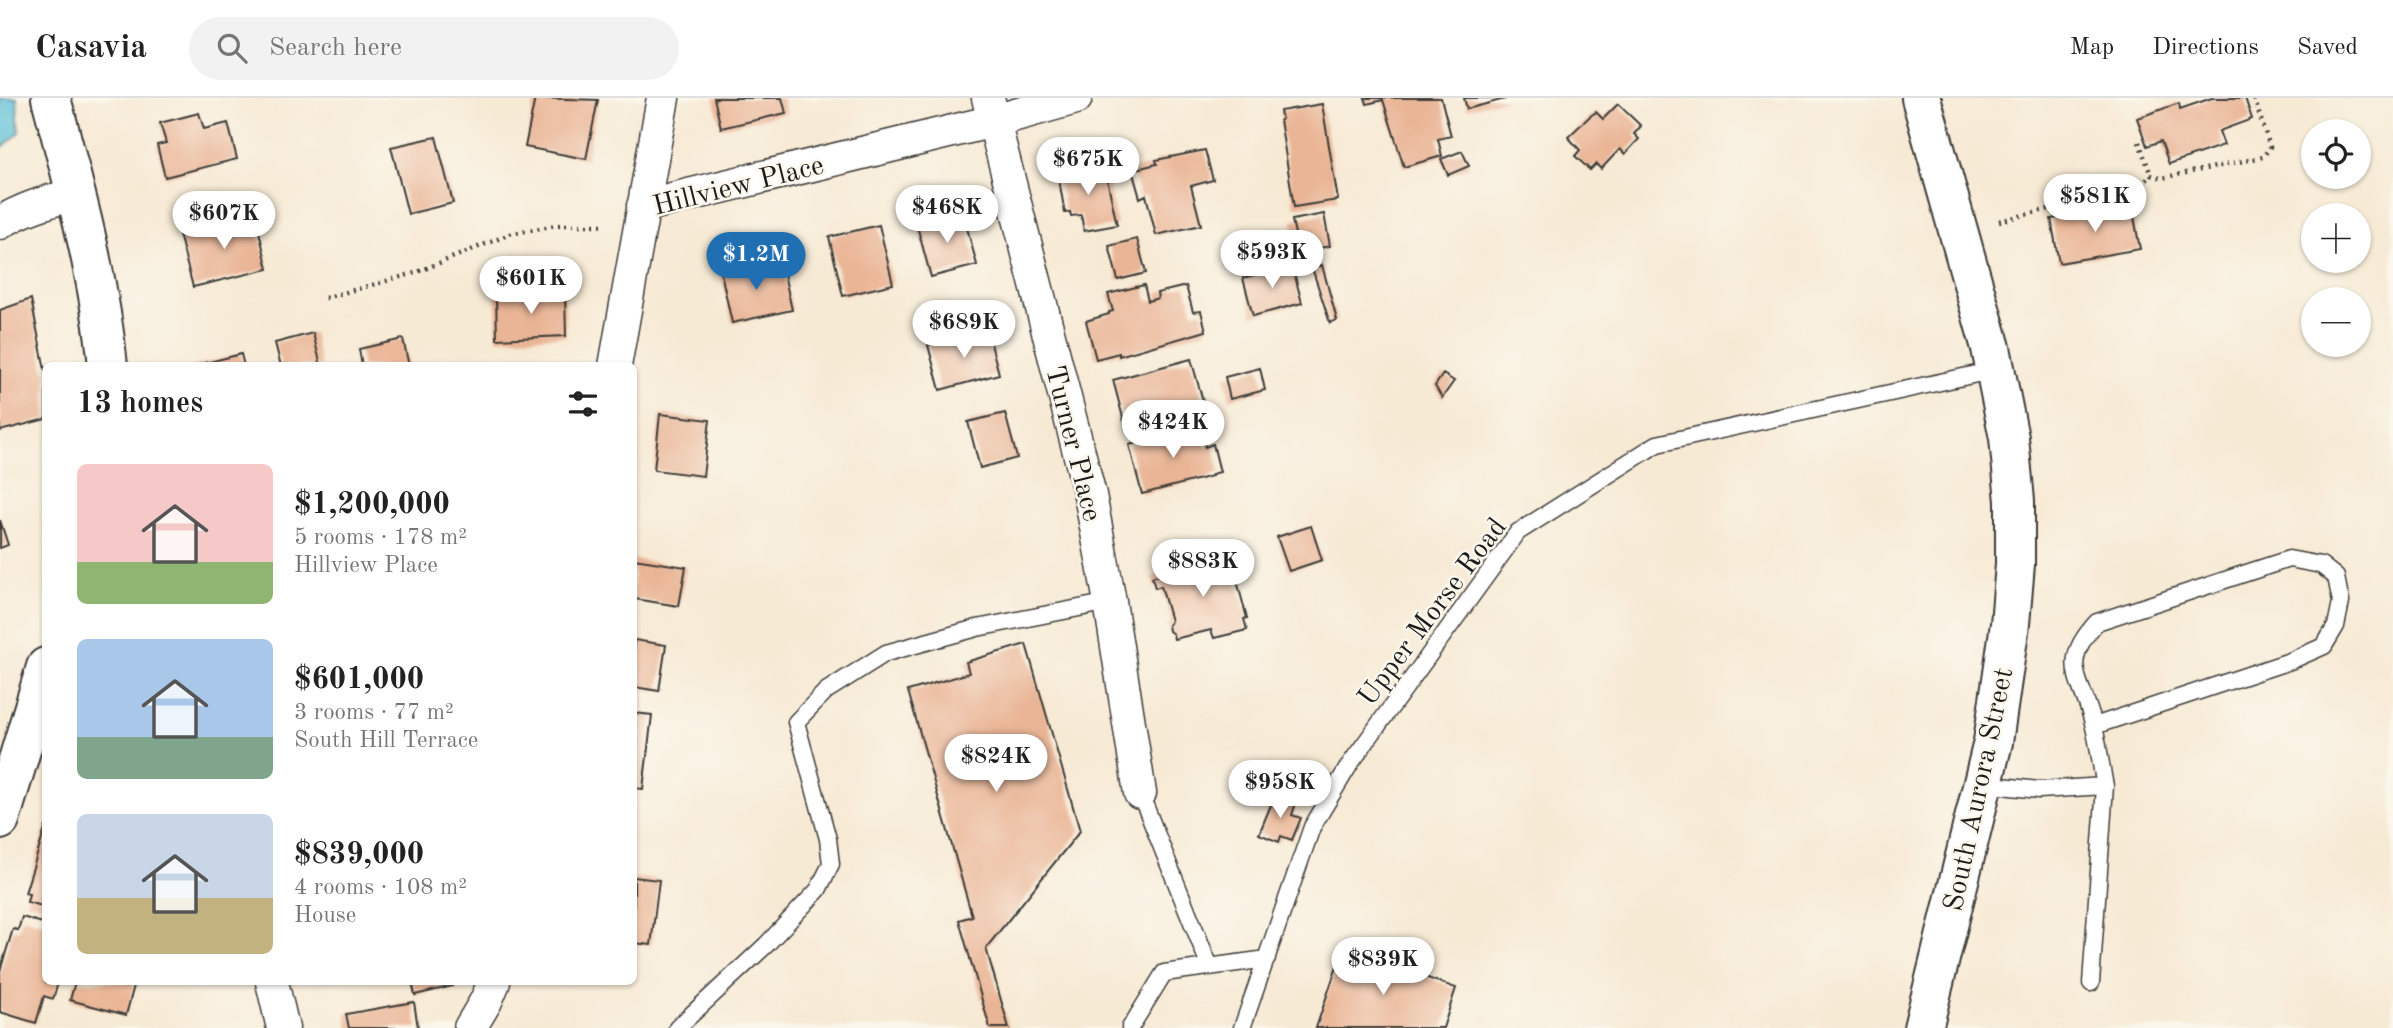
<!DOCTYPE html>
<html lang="en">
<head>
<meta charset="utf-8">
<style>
  :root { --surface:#fff; --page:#f2f2f2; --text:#222; --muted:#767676; --line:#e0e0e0; --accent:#1f6fb2 }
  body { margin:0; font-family:"Old Standard TT",serif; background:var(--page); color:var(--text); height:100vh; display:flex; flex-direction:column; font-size:26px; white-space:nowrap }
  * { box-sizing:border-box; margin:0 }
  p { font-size:23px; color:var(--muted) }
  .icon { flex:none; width:38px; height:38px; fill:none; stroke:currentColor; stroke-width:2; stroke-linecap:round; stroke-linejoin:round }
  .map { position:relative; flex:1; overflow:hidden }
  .drawer { position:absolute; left:42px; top:264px; width:595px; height:623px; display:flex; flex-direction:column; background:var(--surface); border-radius:10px; box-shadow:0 2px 5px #0004 }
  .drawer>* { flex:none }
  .tools { position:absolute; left:2301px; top:21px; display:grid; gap:14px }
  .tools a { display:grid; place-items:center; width:70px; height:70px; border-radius:50%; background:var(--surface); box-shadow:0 2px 5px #0004; font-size:35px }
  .price { position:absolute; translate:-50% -60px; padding:0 16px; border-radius:24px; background:#fff; color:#222; font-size:23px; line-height:46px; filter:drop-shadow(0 2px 4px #0008) }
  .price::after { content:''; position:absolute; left:50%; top:42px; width:21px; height:16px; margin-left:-10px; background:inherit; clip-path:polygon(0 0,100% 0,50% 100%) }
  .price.active { background:var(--accent); color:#fff }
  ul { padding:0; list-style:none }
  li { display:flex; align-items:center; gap:21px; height:175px; padding:0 35px }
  li span { display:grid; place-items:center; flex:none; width:196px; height:140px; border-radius:10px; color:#555 }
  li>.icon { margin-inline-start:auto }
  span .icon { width:84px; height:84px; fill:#fffc; stroke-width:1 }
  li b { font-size:30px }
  h2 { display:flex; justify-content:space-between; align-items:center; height:84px; padding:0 35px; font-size:30px }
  header { display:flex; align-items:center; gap:42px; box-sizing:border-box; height:98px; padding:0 35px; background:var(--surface); border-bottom:2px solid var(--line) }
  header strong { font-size:33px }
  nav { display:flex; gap:38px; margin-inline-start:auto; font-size:24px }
  .search { width:490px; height:63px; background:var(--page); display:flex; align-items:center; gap:18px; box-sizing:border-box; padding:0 24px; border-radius:38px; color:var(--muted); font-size:26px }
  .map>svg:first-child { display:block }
  .water { fill:#5bc0d9; stroke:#3c6e7a; stroke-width:2 }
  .building { fill:#eab596 }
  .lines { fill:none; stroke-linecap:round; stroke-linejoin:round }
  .service-casing { stroke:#3d3b38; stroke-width:19 }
  .minor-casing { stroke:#3d3b38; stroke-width:35 }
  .tertiary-casing { stroke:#3d3b38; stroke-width:42 }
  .secondary-casing { stroke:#3d3b38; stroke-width:42 }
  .path { stroke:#3d3b38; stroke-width:4.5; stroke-dasharray:2 5; stroke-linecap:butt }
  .service { stroke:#fff; stroke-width:16 }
  .minor { stroke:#fff; stroke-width:32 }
  .tertiary { stroke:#fff; stroke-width:38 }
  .secondary { stroke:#fff; stroke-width:38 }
  .labels { text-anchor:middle; stroke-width:5; stroke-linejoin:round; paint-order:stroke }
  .street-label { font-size:28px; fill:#1c1c1c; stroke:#fbf7ec }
</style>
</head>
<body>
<header>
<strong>Casavia</strong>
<div class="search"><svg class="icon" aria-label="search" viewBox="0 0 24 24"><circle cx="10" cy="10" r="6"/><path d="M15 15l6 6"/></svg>Search here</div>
<nav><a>Map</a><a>Directions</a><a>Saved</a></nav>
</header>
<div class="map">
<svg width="2393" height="930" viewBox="0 0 2393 930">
  <rect width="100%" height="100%" fill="#fbf7ec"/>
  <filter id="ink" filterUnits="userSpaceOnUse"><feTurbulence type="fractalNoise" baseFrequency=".0143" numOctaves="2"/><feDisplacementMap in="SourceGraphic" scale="14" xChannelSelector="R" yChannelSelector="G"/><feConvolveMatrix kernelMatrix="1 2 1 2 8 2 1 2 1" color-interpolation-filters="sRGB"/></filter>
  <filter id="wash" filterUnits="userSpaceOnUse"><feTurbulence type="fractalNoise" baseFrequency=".00686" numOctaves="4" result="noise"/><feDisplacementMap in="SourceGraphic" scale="28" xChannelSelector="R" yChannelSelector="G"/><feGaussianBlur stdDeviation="1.57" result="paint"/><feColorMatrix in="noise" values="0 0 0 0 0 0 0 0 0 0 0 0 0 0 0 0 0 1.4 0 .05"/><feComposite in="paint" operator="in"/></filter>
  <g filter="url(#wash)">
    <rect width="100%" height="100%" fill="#f7ead5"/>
    <path class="water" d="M0,0H17L19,35L0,51Z"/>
    <g id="blocks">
      <path class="building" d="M535,0L598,2L586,61L525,49Z
        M714,0H782L786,15L721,30Z
        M1365,0H1441L1451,38L1438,41L1442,58L1404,69L1383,2L1367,6Z
        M1464,0H1505V1L1467,11Z
        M2212,0H2245L2252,21L2219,33L2224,47L2169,66L2161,43L2147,48L2137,20L2179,5L2180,11Z
        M1322,6L1338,102L1294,109L1280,22L1282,21L1280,13Z
        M1618,6L1641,28L1634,36L1639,41L1625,56L1620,51L1601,71L1596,66L1590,72L1575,58L1580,52L1568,39L1589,19L1596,14L1603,21Z
        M199,15L204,31L228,25L237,61L165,79L157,47L166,45L160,25Z
        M436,39L453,105L408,116L391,49Z
        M1205,52L1213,82L1191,88L1201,127L1156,137L1146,97L1140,100L1132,72L1157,66L1156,62Z
        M1462,53L1469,68L1448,77L1441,61Z
        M1104,67L1117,127L1084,133L1081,117L1071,118L1070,114L1065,115L1058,77Z
        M2132,108L2140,151L2059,165L2051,121Z
        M963,115L977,167L931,179L917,128Z
        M1324,116L1330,148L1299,154L1292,122Z
        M255,117L268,171L193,189L179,136Z
        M879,127L893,186L843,198L829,139Z
        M1137,141L1146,175L1118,182L1109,148Z
        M781,162L792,212L732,225L721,175Z
        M1292,167L1302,205L1253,218L1243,180Z
        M1322,167L1337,222L1330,225L1312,170Z
        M1144,187L1148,203L1158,200L1157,195L1186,188L1193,214L1201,213L1206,233L1119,258V255L1096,261L1086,223L1109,216V214L1113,213L1108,196Z
        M565,196L566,238L497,241L496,198Z
        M31,201L46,277V321L0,333V212Z
        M987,231L999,276L940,292L928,247Z
        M313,235L321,268H281L275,245Z
        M403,241L409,268H362L359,251Z
        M241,256L244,268H198L197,267Z
        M1191,261L1205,310L1126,331L1113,282Z
        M1260,270L1265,292L1230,301L1225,279Z
        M1443,276L1454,283L1442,300L1435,288Z
        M1005,315L1017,360L980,370L968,324Z
        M660,316L710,322L703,378L654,372Z
        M1199,329L1205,349L1213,346L1220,374L1212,376V378L1142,396L1129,347Z
        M0,422L8,447L0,450Z
        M1311,428L1322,462L1289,473L1277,439Z
        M1224,459L1225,463L1231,461L1247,520L1244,521L1247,532L1214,540L1211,532L1174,541L1173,536L1169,533L1168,527L1171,523L1161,488L1155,490L1152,479Z
        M634,461L686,469L679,508L634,501Z
        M634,542L666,547L659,593L634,589Z
        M1026,546L1080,733L986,850L1009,930H990L959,822L972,818L908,593L969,575L966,564Z
        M634,615L652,617L643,691L634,690Z
        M1275,697L1296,705L1292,717L1301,720L1292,742L1281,738L1279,744L1259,736Z
        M46,728V809L27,804L29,796L25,795Z
        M634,779L659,782L651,847L634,845Z
        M22,819L46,826V884L58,885L53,901L44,898L36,925L0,914V873L13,831L18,832Z
        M1343,850L1456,890L1443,930H1316Z
        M75,884H135L126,917L70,902Z
        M412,884H452L453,888L415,897Z
        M414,904L418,930H349L346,916Z"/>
    </g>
  </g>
  <g filter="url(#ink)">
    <use href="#blocks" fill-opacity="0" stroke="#3d3b38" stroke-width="2"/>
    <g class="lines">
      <defs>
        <path id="service" d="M1983,686L2039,692L2105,688C2101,669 2099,649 2094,629C2084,582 2056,568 2097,524L2289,461L2321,467L2336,479L2341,504L2336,528L2324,548L2290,563L2094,628
          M1140,695L1210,869
          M2091,885L2105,688
          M677,930L766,847L818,792L831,766L828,741L796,624L826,593L886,555L977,530L1110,504
          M1130,930L1164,875L1267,861
          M1242,930L1312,729L1350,666L1518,434L1657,346L1995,272"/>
        <path id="minor" d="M988,0L1090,397L1110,504L1140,695
          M643,108L994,23L1076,0
          M0,125C23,110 50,103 75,96
          M615,268L663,0
          M272,884L283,930
          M470,930L486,903L494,884"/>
        <path id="tertiary" d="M51,0C74,88 99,177 108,268
          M0,722L46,569"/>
        <path id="secondary" d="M1921,0L1991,250L2009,340L2015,403V466L2010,526L1993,644L1923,930"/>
      </defs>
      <use href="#service" class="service-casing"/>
      <use href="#minor" class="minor-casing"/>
      <use href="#tertiary" class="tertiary-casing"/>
      <use href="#secondary" class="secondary-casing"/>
      <path class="path" d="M2139,44L2151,77L2162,80L2263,59L2270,49L2254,0
        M1999,123L2121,94L2141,88L2151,77
        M325,200L415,175L510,136L556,127H606"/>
      <use href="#service" class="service"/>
      <use href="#minor" class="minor"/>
      <use href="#tertiary" class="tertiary"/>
      <use href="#secondary" class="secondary"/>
    </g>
  </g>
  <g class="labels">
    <g class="street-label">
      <text transform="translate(738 86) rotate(-14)" y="10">Hillview Place</text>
      <text transform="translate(1075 345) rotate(76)" y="10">Turner Place</text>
      <text transform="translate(1431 513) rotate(-53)" y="10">Upper Morse Road</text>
      <text transform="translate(1977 691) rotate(-78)" y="10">South Aurora Street</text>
    </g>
  </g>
</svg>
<div class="tools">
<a><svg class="icon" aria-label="locate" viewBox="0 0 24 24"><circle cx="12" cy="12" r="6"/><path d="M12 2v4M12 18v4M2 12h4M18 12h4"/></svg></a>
<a>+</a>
<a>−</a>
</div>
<b class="price" style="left:1088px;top:99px">$675K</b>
<b class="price" style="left:2095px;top:136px">$581K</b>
<b class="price" style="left:947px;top:147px">$468K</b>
<b class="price" style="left:224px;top:153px">$607K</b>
<b class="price" style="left:1272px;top:192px">$593K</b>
<b class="price active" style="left:756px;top:194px">$1.2M</b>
<b class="price" style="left:531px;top:218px">$601K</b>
<b class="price" style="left:964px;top:262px">$689K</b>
<b class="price" style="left:1173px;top:362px">$424K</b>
<b class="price" style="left:1203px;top:501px">$883K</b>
<b class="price" style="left:996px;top:696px">$824K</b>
<b class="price" style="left:1280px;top:722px">$958K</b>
<b class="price" style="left:1383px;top:899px">$839K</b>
<section class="drawer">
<h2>13 homes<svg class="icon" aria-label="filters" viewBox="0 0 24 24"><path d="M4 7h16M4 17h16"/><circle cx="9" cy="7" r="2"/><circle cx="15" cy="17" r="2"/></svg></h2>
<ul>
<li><span style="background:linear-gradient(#f6c9c9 70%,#8fb573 0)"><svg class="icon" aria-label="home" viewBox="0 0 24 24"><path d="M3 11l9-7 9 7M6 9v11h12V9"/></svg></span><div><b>$1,200,000</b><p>5 rooms · 178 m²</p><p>Hillview Place</p></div></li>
<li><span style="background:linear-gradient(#a9c7e8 70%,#7fa58c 0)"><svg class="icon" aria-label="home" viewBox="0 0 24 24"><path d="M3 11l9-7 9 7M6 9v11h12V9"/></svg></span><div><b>$601,000</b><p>3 rooms · 77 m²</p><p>South Hill Terrace</p></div></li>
<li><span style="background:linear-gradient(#c9d6e8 60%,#c2b280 0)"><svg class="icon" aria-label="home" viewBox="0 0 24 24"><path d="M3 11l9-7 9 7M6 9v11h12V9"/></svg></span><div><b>$839,000</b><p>4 rooms · 108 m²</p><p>House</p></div></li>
</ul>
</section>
</div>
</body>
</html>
